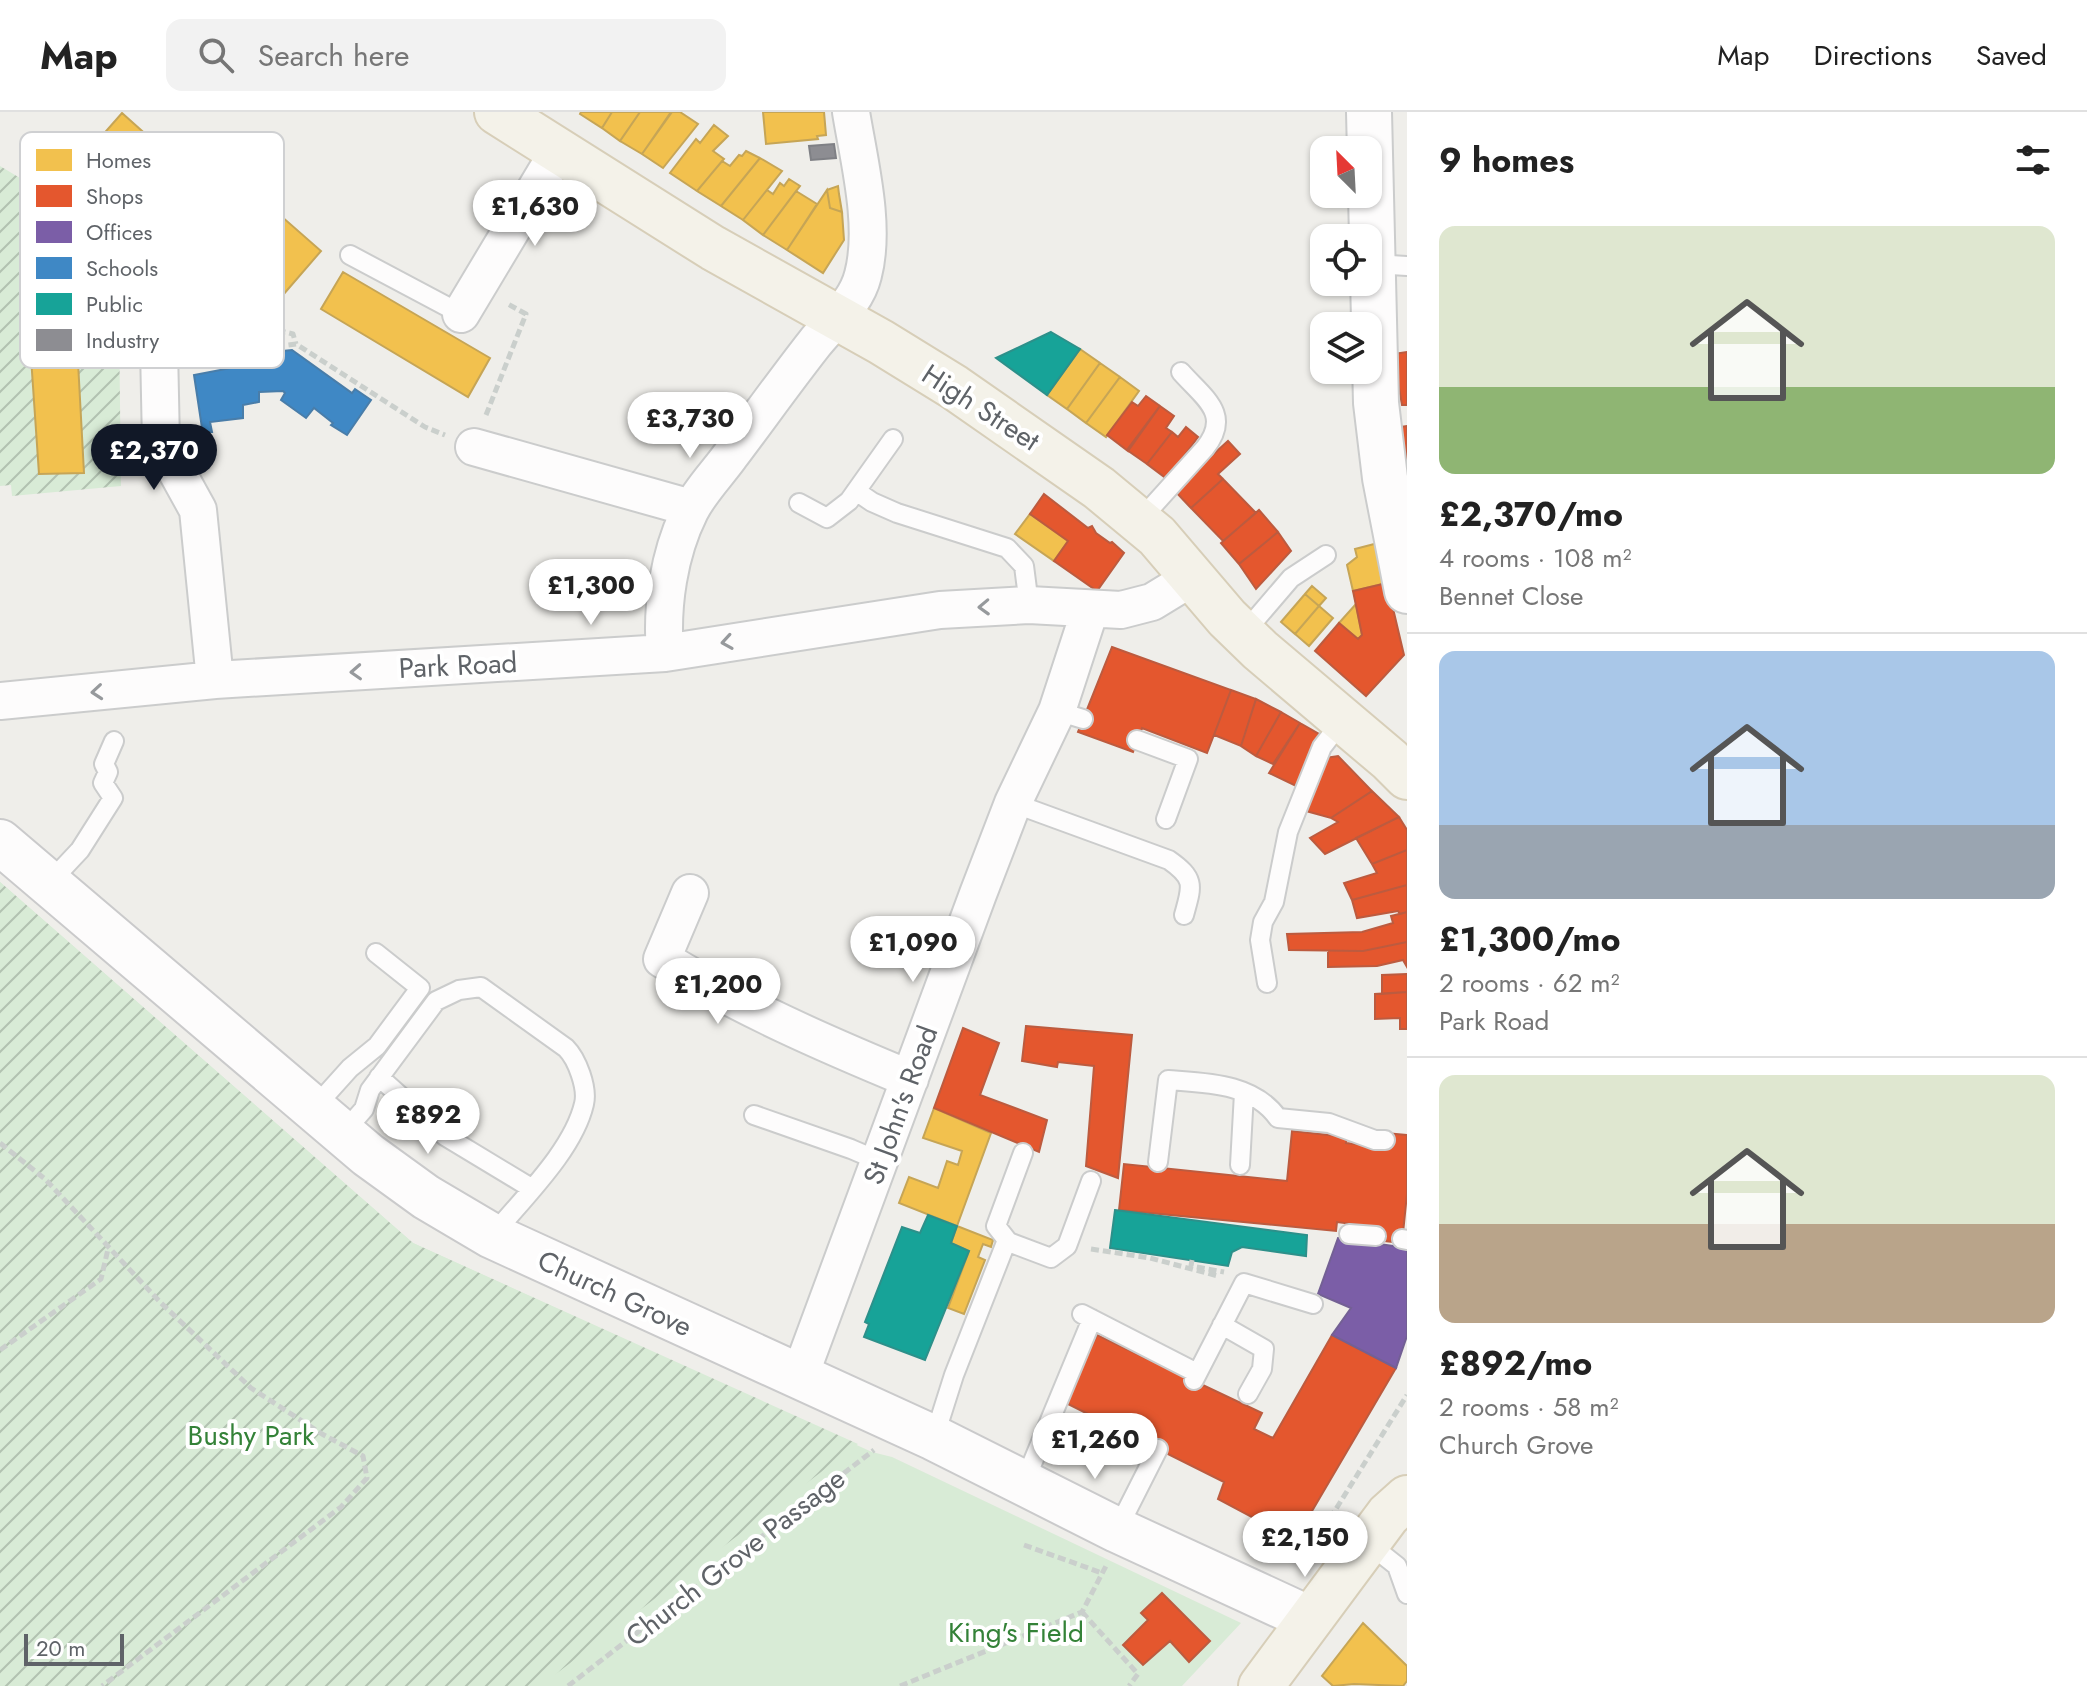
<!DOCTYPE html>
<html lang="en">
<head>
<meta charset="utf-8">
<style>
  :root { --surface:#fff; --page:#f2f2f2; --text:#222; --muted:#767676; --line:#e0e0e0; --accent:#111827 }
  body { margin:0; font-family:Jost,sans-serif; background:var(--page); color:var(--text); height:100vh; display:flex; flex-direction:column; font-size:30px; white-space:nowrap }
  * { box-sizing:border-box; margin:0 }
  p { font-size:26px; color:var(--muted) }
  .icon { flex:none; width:44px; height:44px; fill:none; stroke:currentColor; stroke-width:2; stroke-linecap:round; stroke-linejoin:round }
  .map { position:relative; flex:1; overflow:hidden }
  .drawer { display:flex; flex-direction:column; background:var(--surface); width:680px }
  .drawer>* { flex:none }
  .needle { width:52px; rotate:336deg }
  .fabs { position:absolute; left:1310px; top:24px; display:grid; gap:16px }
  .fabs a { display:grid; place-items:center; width:72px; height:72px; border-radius:16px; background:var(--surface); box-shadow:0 2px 6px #0004; font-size:40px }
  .scale { position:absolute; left:24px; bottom:20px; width:100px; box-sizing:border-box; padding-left:8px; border:4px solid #5f6368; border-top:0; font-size:22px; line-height:28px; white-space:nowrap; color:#5f6368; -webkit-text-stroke:6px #fff; paint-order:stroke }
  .price { position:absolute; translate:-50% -68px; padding:0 18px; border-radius:28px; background:#fff; color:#222; font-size:26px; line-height:52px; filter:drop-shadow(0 2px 4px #0008) }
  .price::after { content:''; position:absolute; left:50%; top:48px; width:24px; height:18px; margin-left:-12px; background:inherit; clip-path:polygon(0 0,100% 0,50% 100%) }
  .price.on { background:var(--accent); color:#fff }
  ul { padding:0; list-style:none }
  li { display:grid; align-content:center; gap:16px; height:424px; padding:0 32px }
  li+li { border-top:2px solid var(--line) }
  li span { display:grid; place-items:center; height:248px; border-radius:16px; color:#555 }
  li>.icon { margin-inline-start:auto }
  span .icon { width:144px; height:144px; fill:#fffc; stroke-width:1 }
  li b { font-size:34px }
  h2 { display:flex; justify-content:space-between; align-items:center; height:96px; padding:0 32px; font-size:34px }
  header { display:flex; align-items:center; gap:48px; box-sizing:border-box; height:112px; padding:0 40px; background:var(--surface); border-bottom:2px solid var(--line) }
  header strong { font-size:38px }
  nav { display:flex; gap:44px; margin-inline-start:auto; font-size:28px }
  .search { width:560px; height:72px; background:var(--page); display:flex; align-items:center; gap:20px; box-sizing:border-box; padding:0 28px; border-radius:16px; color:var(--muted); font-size:30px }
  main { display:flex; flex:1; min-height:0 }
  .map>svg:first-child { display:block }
  .park { fill:#d8ebd6 }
  .garden { fill:url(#garden-furrows) }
  .homes { fill:#f2c14e; stroke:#c6a556; stroke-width:2 }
  .shops { fill:#e4572e; stroke:#bc5b3f; stroke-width:2 }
  .offices { fill:#7b5ea7; stroke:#736094; stroke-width:2 }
  .schools { fill:#3f88c5; stroke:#497da9; stroke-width:2 }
  .public { fill:#17a398; stroke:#2d908a; stroke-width:2 }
  .industry { fill:#8d8d92; stroke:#7f8085; stroke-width:2 }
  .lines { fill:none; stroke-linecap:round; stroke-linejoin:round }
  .service-casing { stroke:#cbcccc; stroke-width:22 }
  .minor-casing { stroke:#cbcccc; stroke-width:40 }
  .tertiary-casing { stroke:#cbcccc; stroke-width:48 }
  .secondary-casing { stroke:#cacacb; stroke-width:48 }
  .primary-casing { stroke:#d7ceb8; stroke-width:48 }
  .path { stroke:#cacfcc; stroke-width:5; stroke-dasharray:8 4; stroke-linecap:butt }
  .service { stroke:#fdfcfc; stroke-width:18 }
  .minor { stroke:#fdfcfc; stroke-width:36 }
  .tertiary { stroke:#fdfcfc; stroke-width:44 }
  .secondary { stroke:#fdfcfc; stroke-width:44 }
  .primary { stroke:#f4f2e9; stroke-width:44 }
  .oneway { stroke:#96999c }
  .labels { text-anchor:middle; stroke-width:8; stroke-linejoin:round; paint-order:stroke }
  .street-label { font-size:28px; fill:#5f6368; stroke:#fff }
  .park-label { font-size:28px; fill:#348238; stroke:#fff }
  .key { fill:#fff; stroke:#cfd0d2; stroke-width:2 }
  .key-label { font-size:22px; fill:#5f6368 }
</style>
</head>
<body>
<header>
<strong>Map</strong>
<div class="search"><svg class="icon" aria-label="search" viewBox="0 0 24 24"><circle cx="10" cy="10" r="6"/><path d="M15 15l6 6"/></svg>Search here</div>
<nav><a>Map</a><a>Directions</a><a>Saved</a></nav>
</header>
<main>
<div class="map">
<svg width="1407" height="1574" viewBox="0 0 1407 1574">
  <defs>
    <pattern id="garden-furrows" width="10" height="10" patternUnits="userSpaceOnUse" patternTransform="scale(2)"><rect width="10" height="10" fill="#d8ebd6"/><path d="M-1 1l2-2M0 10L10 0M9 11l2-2" fill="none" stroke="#b2c2b1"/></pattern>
  </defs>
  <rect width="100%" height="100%" fill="#efeeea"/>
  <path class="park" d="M0,770L413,1131L872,1340L892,1345L1241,1511L1182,1574H0Z"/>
  <path class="garden" d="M0,54L118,125L121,374L12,384L11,373L0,374Z
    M0,770L413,1131L858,1332L540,1574H0Z"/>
  <path class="homes" d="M581,0H612L602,16L580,2Z
    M612,0H640L620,29L602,16Z
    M640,0H671L642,42L620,29Z
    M672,0H680L698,12L663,56L642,42Z
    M763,0H824L826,23L817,24L818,27L766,32Z
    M122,1L198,69L216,47L321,139L270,198L188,130L159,160L137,138L146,127L71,59Z
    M714,13L728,24L713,39L724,47L697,79L670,61L696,27L700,31Z
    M746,39L760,46L721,94L697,79L722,49L730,54L739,43L742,44Z
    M760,46L782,59L743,108L721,94Z
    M789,67L800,74L763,123L743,108L767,78L773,82L780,71L784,74Z
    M838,74L839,82L842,100L830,96L827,78Z
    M827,78L830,96L842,100L844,128L823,161L787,138Z
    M796,79L817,92L787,138L763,123Z
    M343,160L490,246L468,285L321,197Z
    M76,213L84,361L39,362L29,216Z
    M1080,237L1100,251L1067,297L1047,283Z
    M1100,251L1120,265L1086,311L1067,297Z
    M1120,265L1139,279L1106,325L1086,311Z
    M1030,402L1068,429L1054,449L1015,422Z
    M1378,431L1387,471L1353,479L1347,453L1357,445L1355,437Z
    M1312,474L1326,486L1319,494L1305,482Z
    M1305,482L1319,494L1295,522L1281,510Z
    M1356,492L1362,523L1358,527L1339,511Z
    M1319,494L1333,506L1309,534L1295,522Z
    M934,996L991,1021L957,1114L899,1091L909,1065L938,1076L947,1049L958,1053L962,1039L923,1026Z
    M957,1114L993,1128L991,1135L983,1132L978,1145L985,1148L964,1202L948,1196L969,1139L951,1131Z
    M1363,1511L1407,1554V1569L1403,1574L1354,1572L1333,1574L1322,1564Z"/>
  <path class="shops" d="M1407,240V293H1402L1393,242Z
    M1146,284L1160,294L1128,339L1107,323L1132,290L1138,294Z
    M1160,294L1174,304L1166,316L1172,320L1147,352L1127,338Z
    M1407,314V387L1393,316Z
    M1186,315L1198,325L1167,367L1147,352L1172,320L1178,325Z
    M1228,329L1240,342L1218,362L1223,367L1191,396L1174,378Z
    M1223,367L1256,401L1223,429L1191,396Z
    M1044,382L1088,416L1092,414L1096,421L1110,431L1112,430L1124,441L1097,479L1054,449L1068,429L1030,402Z
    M1259,398L1278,420L1239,452L1221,431Z
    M1278,420L1291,439L1256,477L1239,452Z
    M1387,471L1404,543L1366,584L1315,539L1339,511L1358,527L1362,523L1353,479Z
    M1112,535L1231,578L1207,641L1142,616L1133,640L1078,620Z
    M1231,578L1256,587L1241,634L1214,623Z
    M1256,587L1281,600L1256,644L1241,634Z
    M1281,600L1300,611L1273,652L1256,644Z
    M1300,611L1319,622L1296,674L1269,661Z
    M1338,644L1372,679L1331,706L1306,699L1326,646Z
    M1372,679L1399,705L1325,742L1310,726L1338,710L1331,706Z
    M1399,705L1407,718V738L1372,752L1356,726Z
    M1407,738V773L1352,788L1344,771L1377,761L1372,752Z
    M1407,773V800L1400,802L1398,799L1357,806L1352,788Z
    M1407,800V830L1363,839L1289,838L1287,822L1362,820L1393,811L1391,804Z
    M1407,830V855L1403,848L1377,854L1328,855V839H1363Z
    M1407,862V880L1382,882V863Z
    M1407,880V917H1400V906L1375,907V882Z
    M1026,914L1132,923L1118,1066L1086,1054L1094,954L1058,950L1057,955L1022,949Z
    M963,916L999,931L980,983L1047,1008L1039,1040L934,996Z
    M1292,1019L1347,1025L1346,1031L1385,1035L1386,1021L1407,1023V1082L1402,1131L1375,1128L1376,1115L1337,1110L1336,1119L1119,1098L1124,1052L1287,1069Z
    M1097,1223L1262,1301L1254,1317L1273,1326L1332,1223L1396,1256L1295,1428L1218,1387L1224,1370L1064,1290Z
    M1162,1481L1210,1529L1189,1550L1170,1529L1143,1553L1123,1533L1148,1508L1141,1501Z"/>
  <path class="offices" d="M1338,1126L1407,1136V1224L1396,1256L1332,1223L1351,1196L1318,1182Z"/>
  <path class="schools" d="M270,238L272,240L292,238L352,281L355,277L371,288L347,323L331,313L333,311L314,296L306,306L281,288L285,281L283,279L259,280V290L243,293V306L210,310L212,320H207L202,316L194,263L236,255L235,250L241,242Z"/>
  <path class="public" d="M1051,220L1080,237L1047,283L996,246Z
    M1115,1098L1307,1123L1306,1144L1242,1135L1232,1140L1228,1154L1110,1136Z
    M928,1103L957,1114L951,1131L969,1139L925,1248L864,1225L869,1212L865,1210L902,1115L920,1121Z"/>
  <path class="industry" d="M834,32L836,46L811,48L809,34Z"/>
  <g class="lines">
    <defs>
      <path id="service" d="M350,143L461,202
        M1374,152L1407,154
        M160,236L209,231
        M856,379L872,390L897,401L1007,436L1024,454L1029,493
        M799,391L827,406L849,389L893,327
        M1140,408L1205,336C1232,302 1204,286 1181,260
        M1243,522L1291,466L1326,443
        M1057,599L1083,607
        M1137,628L1188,647L1166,707
        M1013,691L1169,748C1196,767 1192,774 1184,803
        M49,771L80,738L113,686L103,671L108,660L104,652L114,629
        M1267,871L1260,828L1263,810L1274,790L1288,720L1322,635L1343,608
        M379,965L445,1024L531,1076
        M314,996L350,956L377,934L420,876L376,841
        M754,1003L851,1037L879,1049
        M343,1021L364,997L370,978L436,889L459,878L481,875L566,936C577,947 588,976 584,992C573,1039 522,1087 492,1124
        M1158,1050L1168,968C1207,971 1253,971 1278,1006L1329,1011L1375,1028H1385
        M1240,1053L1244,981
        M1349,1122L1376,1124
        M1402,1127L1407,1128
        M1006,1129L1051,1146L1067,1134L1091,1069
        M1082,1202L1197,1261
        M1222,1213L1264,1237L1262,1257L1248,1282
        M1194,1268L1244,1171L1313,1192
        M934,1326L954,1263L1007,1128L996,1114L1023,1041
        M1024,1371L1092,1207
        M1117,1418L1158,1337
        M1368,1431L1397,1454L1407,1482"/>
      <path id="minor" d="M158,189L161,331L198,398L215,568
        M461,202L558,40
        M474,335L691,396
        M665,541C661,494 669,441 690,399C700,379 717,362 730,344C758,307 785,269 814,232C831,210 856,192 863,163C876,114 859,49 851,0
        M0,589L215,568L665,541L940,498L1029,493L1121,498L1152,490L1193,465
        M690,781L662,847C743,896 823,931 910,967
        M799,1266L978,782L1013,691L1057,599L1090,498"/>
      <path id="tertiary" d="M1369,0L1376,291L1385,366L1407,479"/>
      <path id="secondary" d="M0,730L368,1043L426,1085L492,1124L934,1326L1117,1418L1310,1507"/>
      <path id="primary" d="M497,0L713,136L881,230L954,275L1099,376L1157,424L1227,506L1260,538L1390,648L1407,665
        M1261,1574L1388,1403L1407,1386"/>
    </defs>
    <use href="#service" class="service-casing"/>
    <use href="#minor" class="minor-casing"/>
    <use href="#tertiary" class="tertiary-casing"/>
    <use href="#secondary" class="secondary-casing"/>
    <use href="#primary" class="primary-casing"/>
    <path class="path" d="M230,229L285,220L293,222L296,232
      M229,241L296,232L425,315L445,323
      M486,303L526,202L506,191
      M0,1031L45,1067L161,1191L251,1276L322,1322L363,1344L367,1366L341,1395L102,1574
      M1091,1137L1150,1146L1218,1164
      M1192,1148L1191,1154L1224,1160
      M0,1238L101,1167L108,1137
      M1024,1433L1102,1461
      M1311,1437L1407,1283
      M1082,1500L1138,1562L1129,1574
      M568,1574L874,1338
      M900,1574L1082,1500L1107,1452"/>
    <use href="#service" class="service"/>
    <use href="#minor" class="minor"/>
    <use href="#tertiary" class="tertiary"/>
    <use href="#secondary" class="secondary"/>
    <use href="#primary" class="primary"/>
  </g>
  <defs><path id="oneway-chevron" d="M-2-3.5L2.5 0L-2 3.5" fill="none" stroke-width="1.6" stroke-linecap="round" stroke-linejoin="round" transform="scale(2)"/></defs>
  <g class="oneway">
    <use href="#oneway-chevron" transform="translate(984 495) rotate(178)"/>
    <use href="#oneway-chevron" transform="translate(727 530) rotate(171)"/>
    <use href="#oneway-chevron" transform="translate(356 560) rotate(177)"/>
    <use href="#oneway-chevron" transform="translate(97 580) rotate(175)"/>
  </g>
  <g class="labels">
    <g class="street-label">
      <text transform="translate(981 295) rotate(33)" y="10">High Street</text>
      <text transform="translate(458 553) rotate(-3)" y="10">Park Road</text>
      <text transform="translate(900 993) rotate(-70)" y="10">St John's Road</text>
      <text transform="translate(615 1181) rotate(25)" y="10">Church Grove</text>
      <text transform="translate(735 1445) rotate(-38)" y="10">Church Grove Passage</text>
    </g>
    <g class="park-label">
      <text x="251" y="1333">Bushy Park</text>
      <text x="1016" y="1530">King's Field</text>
    </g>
  </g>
  <rect x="20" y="20" width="264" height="236" rx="12" class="key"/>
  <rect x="36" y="37" width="36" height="22" fill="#f2c14e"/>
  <rect x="36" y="73" width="36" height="22" fill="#e4572e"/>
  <rect x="36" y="109" width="36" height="22" fill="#7b5ea7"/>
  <rect x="36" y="145" width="36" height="22" fill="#3f88c5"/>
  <rect x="36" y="181" width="36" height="22" fill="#17a398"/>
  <rect x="36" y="217" width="36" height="22" fill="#8d8d92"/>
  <g class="key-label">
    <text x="86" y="56">Homes</text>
    <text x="86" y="92">Shops</text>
    <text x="86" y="128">Offices</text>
    <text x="86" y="164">Schools</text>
    <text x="86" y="200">Public</text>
    <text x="86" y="236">Industry</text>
  </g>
</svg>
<div class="fabs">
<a><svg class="needle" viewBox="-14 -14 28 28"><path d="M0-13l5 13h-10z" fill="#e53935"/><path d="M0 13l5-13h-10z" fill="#767676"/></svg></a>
<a><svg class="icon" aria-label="locate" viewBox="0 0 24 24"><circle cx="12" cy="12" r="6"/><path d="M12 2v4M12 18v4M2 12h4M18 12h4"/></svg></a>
<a><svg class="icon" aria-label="layers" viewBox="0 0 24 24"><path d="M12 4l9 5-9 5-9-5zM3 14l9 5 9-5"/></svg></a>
</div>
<div class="scale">20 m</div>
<b class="price" style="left:535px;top:136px">£1,630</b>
<b class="price" style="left:690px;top:348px">£3,730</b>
<b class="price on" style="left:154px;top:380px">£2,370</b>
<b class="price" style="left:591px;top:515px">£1,300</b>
<b class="price" style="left:913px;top:872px">£1,090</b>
<b class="price" style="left:718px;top:914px">£1,200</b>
<b class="price" style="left:428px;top:1044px">£892</b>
<b class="price" style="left:1095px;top:1369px">£1,260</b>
<b class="price" style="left:1305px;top:1467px">£2,150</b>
</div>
<section class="drawer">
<h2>9 homes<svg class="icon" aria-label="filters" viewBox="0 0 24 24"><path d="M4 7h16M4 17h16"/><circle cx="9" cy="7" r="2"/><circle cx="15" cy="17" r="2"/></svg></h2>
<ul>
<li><span style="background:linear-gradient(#dfe7d0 65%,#8fb573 0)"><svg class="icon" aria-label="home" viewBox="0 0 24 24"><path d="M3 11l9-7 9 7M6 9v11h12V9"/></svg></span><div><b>£2,370/mo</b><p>4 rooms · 108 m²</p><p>Bennet Close</p></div></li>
<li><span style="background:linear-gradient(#a9c7e8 70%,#9aa5b1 0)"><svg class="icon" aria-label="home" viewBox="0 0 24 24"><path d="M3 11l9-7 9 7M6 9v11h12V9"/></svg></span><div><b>£1,300/mo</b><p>2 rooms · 62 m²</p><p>Park Road</p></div></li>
<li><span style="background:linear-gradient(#dfe7d0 60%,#b9a48a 0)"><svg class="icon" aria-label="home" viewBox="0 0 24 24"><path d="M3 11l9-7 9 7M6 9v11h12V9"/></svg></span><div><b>£892/mo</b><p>2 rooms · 58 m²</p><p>Church Grove</p></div></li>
</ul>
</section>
</main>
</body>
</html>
